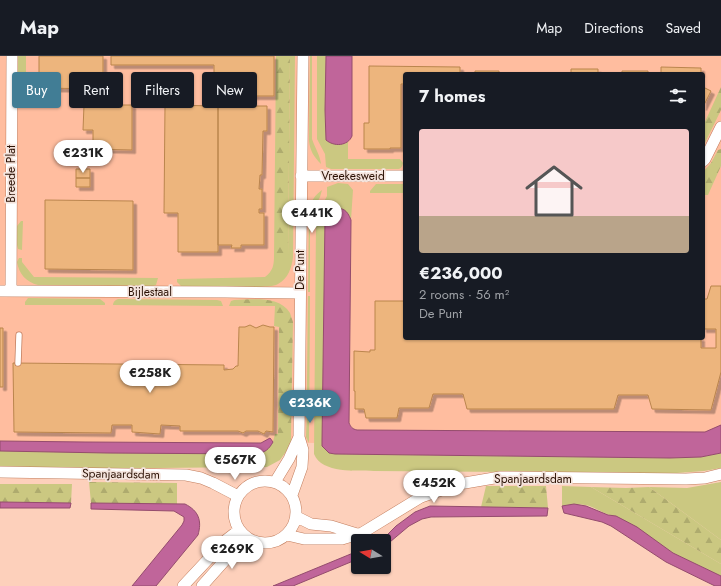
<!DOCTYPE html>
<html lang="en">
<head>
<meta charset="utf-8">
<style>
  :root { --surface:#171b24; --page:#242831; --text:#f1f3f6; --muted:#9ea1a6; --line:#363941; --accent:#417d95 }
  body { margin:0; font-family:Jost,sans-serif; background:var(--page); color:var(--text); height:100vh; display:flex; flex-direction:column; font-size:15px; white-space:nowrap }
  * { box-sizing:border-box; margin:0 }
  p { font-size:13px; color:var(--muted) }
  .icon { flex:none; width:22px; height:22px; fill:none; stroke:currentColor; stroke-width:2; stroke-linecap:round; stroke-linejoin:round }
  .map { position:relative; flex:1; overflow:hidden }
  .side { position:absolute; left:403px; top:16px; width:302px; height:268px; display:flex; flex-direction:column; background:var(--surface); border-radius:4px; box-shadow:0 1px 3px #0004 }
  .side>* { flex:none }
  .banner { position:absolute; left:12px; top:16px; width:331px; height:36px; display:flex; gap:8px }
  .needle { width:26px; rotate:281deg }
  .buttons { position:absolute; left:351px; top:478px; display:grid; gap:8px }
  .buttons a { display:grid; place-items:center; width:40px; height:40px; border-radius:4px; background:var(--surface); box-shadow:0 1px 3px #0004; font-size:20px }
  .price { position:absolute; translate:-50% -34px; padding:0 9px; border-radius:14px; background:#fff; color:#222; font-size:13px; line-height:26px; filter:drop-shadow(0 1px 2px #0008) }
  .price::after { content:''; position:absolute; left:50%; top:24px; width:12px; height:9px; margin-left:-6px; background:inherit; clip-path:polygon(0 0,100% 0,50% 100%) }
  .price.on { background:var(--accent); color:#fff }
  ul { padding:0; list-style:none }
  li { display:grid; align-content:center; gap:8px; height:212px; padding:0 16px }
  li+li { border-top:1px solid var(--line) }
  li span { display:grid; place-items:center; height:124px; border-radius:4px; color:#555 }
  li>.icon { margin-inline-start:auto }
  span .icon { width:72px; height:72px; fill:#fffc; stroke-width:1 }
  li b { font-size:17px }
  h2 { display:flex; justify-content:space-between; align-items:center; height:48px; padding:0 16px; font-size:17px }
  .tag { padding:0 14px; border-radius:4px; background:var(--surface); box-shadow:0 1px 3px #0004; font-size:14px; line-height:36px }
  .tag.on { background:var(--accent); color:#fff }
  header { display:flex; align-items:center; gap:24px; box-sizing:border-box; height:56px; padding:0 20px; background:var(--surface); border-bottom:1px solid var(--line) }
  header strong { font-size:19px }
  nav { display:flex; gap:22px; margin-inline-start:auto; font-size:14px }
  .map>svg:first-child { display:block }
  .built { fill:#ffbd9f; fill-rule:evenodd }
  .grass { fill:#cbc881 }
  .forest { fill:url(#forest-firs) }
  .water { fill:#c0659a; stroke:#944c6d }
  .building { fill:#edb57d; stroke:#ba854d; filter:url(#shadow) }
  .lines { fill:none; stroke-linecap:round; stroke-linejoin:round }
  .lane-casing { stroke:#c27d5d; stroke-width:7 }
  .street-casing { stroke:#c27d5d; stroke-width:12 }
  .lane { stroke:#fff; stroke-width:5.5 }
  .street { stroke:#fff; stroke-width:11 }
  .labels { text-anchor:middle; stroke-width:3.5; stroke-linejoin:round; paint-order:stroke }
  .street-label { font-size:12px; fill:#2c1205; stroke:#f4e4dd }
</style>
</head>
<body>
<header>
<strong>Map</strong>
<nav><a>Map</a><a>Directions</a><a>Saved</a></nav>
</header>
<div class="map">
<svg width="721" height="530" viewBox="0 0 721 530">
  <defs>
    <pattern id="forest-firs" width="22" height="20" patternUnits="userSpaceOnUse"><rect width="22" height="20" fill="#cbc881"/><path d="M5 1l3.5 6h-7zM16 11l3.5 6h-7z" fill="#aeab6e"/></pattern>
    <filter id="shadow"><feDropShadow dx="3.5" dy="3.5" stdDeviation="0" flood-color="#0004"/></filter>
  </defs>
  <rect width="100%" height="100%" fill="#fdd0bb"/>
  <path class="built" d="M0,0H721V388L0,386ZM405,18H703V282H405Z"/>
  <path class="grass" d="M18,0H26V20H19L18,18Z
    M290,0H295L293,201C292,211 288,223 278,228C273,231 266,230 261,231H184L181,230L177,226V223L265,221C273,215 274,209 274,200H288Z
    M310,0H312V83C315,92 320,99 321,108C314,101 310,95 309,85Z
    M317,0H326L325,54L326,84L345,88L348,85V103H400L403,107C402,111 401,113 397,113H331L326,111L325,98L317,83Z
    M338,127L348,128L353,134L351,164L348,157L325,162L322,385V390L329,397L335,398L670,402L701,401L721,397V412L704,415L677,417H622L374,415C357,414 322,418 314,398L316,166L318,157L327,140V131Z
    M376,128H405V137H370V135Z
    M322,134L320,141L312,157L310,169V236H308L309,153C311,145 315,139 322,134Z
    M21,165H23L22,194L18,193L17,189V170Z
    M19,202H22V206L34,221L158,222L156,229L153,230L38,229C26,226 19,218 17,206Z
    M308,240H310L309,387L306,381L307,353V326Z
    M28,242L100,243L105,247V249H25V246Z
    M118,243L217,244L221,245L223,250L113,249C113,246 115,244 118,243Z
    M275,378H291V389L280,404L267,411L60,413L0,412V392L256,398L273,386Z
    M721,426V484L649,431L687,432Z
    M562,430L591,431L721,508V520L673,497L616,460C604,459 596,451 585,449C577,448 570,449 562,450Z"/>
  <path class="forest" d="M276,0H290L288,201L274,200Z
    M721,31V54L703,91V70Z
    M721,93V110L708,139H703V116L711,107L718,94Z
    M234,244C252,244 279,239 290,257C291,260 292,263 293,266L291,378H278L279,271L274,270L275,250H229L231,245Z
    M89,426L177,427V448L91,447Z
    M0,428H72L71,447L0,446Z
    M486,430H546L548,452L481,451Z
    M591,431L626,432L649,431L721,484V508Z"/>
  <path class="water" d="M326,0H352V80C348,90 334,91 326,84L325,54Z
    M333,152C344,152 347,154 351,164L349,367C351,371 352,373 357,374L705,376L721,369V397L701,401L670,402L335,398L329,397L322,390V385L325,162C326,157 329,155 333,152Z
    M270,382L273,386C269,393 265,397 256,398L107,397L0,395V385L85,386L261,387Z
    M0,446L71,447L70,452H0Z
    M91,447L185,448C199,455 202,465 198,479L156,530H132L182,469L184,465V461L174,455L91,453Z
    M574,448L586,450L608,459L616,460L637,471L673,497L721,520V530H715L666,506L611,470L602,466L564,457L562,450Z
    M430,450L548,452L547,460L431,461L422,463L409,470L384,491V485H378L383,483L396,470L415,456Z
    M358,495V503L293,530H273Z"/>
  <path class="building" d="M39,0H103V33L39,32Z
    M111,0H274V40H233V25H214V9H111Z
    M369,10L460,11V18H405V28H401V92H390V93H364V67H369Z
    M661,11L701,12V18H661Z
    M571,13H598V18H571Z
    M475,15H499V18H475Z
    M622,15H648V18H622Z
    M703,31L711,35L703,51Z
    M84,49H132V94L93,93V74H83Z
    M165,49L218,50V196H178V157H164Z
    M218,50H267V75H263L262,119H260L259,133H262V153H259V157H264V189H241V192H231L232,189H218Z
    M76,113H90V122H76Z
    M76,122H90V131H76Z
    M45,144L133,145V214L45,213Z
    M711,230H721V316L711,354L652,353L648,339H618L614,353H467L463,338H433L429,352H399L397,362H366L364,353H355V335H354V295L370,296V294H375V245H405V282H701V292H716V273H703V243H707Z
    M250,269L256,272L263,269L270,271H274L273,376L266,375L264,378L258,375H246L243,377L238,375H180V370L161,369L160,378L132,376V369H112L111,377L14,376L13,307L224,309V314L233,313L236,310H238L239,271H245Z
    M0,272H3V331H0Z"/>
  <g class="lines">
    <defs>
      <path id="lane" d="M18,307L19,279"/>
      <path id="street" d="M703,105L705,103L721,71
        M301,120H405
        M0,235L226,236L300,237
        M11,235L12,0
        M0,416L186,419L201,422L213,427L238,440
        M234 456a31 31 0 1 1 62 0a31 31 0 1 1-62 0Z
        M275,426L289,403L299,381
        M292,439L302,411L303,394L299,381L303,0
        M297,461L311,468L331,470L357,478
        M287,479L304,483H342L362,477L421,441L459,428L500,421L686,423L705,422L721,418
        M183,530L226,484L239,474
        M202,530L235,493L249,484"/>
    </defs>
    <use href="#lane" class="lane-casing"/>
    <use href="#street" class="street-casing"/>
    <use href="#lane" class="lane"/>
    <use href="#street" class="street"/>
  </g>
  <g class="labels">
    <g class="street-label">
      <text transform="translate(11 118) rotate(-90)" y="4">Breede Plat</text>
      <text x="353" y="124">Vreekesweid</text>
      <text transform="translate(300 214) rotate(-90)" y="4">De Punt</text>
      <text x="150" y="240">Bijlestaal</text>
      <text transform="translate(121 418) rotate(1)" y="4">Spanjaardsdam</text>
      <text x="533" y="427">Spanjaardsdam</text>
    </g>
  </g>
</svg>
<div class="buttons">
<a><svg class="needle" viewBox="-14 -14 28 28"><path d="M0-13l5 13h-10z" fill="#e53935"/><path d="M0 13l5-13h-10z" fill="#9ea1a6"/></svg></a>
</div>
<b class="price" style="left:83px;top:118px">€231K</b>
<b class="price" style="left:312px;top:178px">€441K</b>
<b class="price" style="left:150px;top:338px">€258K</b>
<b class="price on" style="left:310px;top:368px">€236K</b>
<b class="price" style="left:235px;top:425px">€567K</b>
<b class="price" style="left:434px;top:448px">€452K</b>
<b class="price" style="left:232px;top:514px">€269K</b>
<div class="banner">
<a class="tag on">Buy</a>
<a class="tag">Rent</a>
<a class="tag">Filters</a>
<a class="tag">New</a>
</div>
<section class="side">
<h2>7 homes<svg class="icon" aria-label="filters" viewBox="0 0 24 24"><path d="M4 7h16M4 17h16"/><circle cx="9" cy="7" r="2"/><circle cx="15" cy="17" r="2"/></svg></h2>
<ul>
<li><span style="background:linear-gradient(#f6c9c9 70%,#b9a48a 0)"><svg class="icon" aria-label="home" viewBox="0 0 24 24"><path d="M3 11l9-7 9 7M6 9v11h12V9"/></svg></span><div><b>€236,000</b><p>2 rooms · 56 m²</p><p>De Punt</p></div></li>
</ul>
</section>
</div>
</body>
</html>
